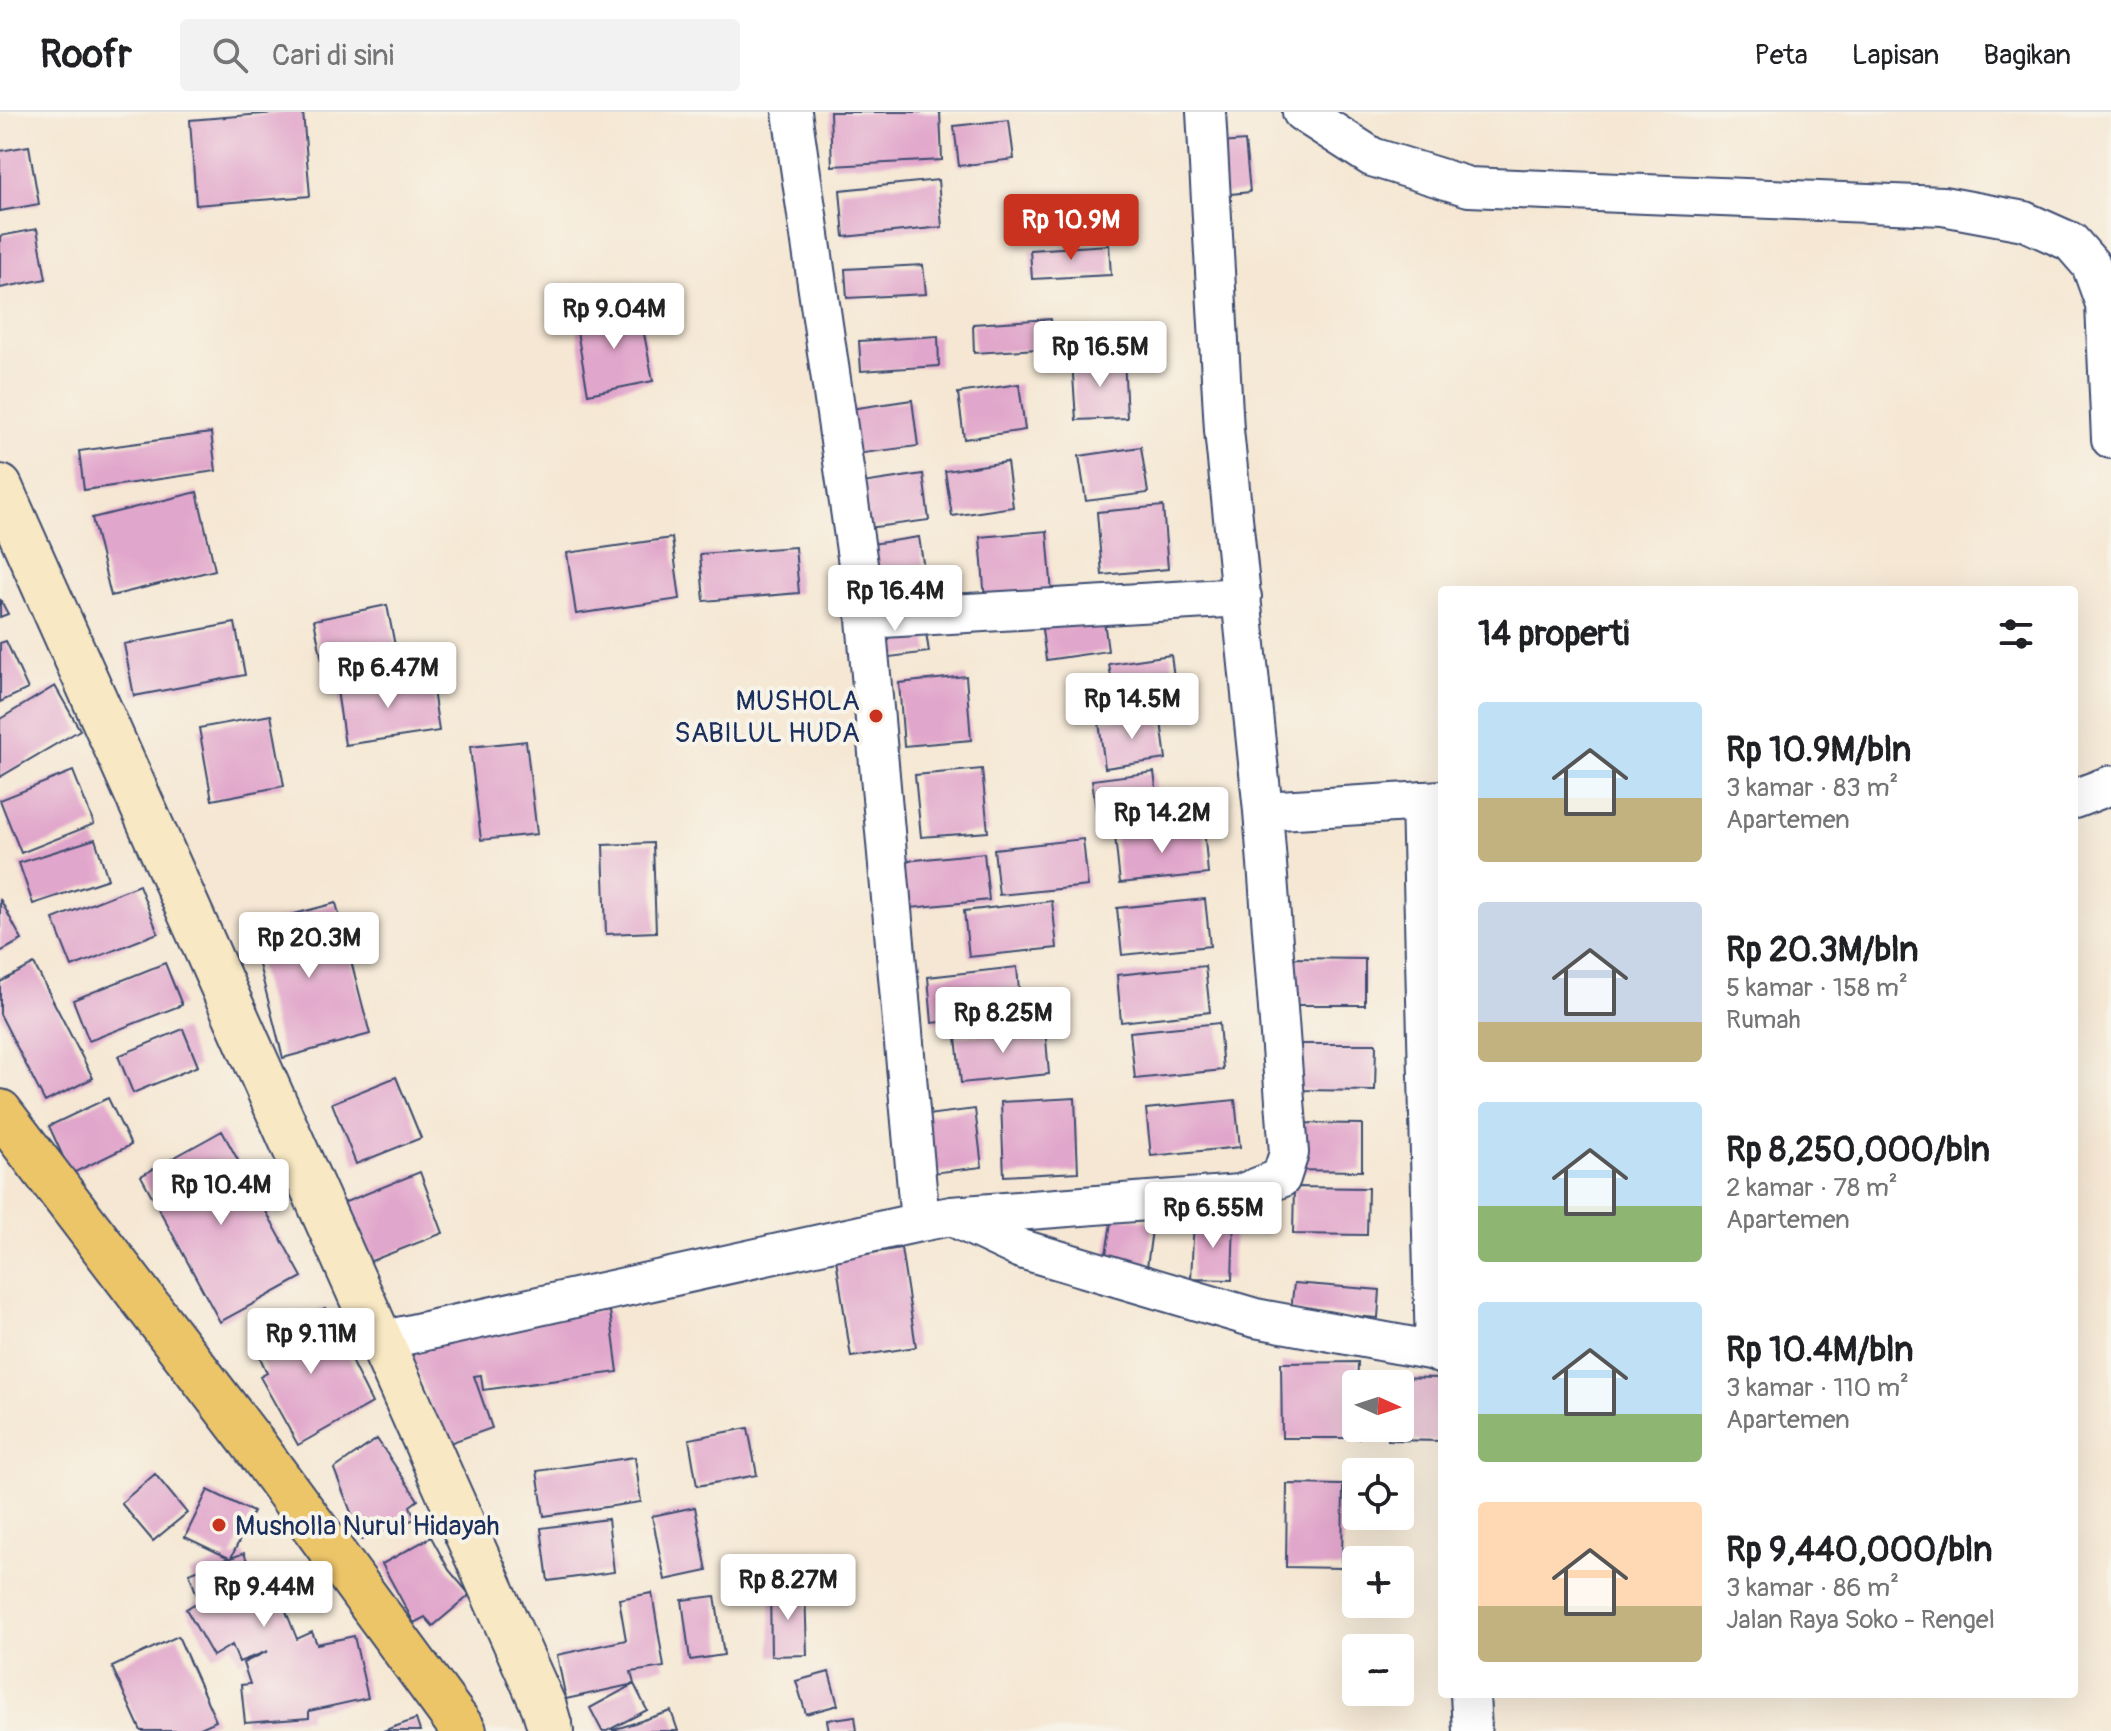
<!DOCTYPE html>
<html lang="id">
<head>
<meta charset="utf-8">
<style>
  :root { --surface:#fff; --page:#f2f2f2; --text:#202124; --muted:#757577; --line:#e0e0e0; --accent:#c8321e }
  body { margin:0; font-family:Pangolin,sans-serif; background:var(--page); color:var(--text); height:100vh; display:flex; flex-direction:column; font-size:30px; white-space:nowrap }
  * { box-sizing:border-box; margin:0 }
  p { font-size:26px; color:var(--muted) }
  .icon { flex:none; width:44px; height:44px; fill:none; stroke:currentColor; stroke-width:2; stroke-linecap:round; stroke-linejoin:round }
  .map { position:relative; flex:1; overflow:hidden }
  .drawer { position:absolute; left:1438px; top:474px; width:640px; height:1112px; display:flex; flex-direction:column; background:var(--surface); border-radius:8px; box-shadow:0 8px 32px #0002 }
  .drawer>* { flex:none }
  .needle { width:52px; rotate:93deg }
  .fabs { position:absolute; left:1342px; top:1258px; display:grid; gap:16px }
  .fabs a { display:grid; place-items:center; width:72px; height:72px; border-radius:8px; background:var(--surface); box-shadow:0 8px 32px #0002; font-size:40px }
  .price { position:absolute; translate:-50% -68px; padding:0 18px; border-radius:8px; background:#fff; color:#222; font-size:26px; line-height:52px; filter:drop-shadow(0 2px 4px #0008) }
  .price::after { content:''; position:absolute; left:50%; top:48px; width:24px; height:18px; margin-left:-12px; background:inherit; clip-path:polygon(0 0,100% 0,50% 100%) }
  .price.selected { background:var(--accent); color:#fff }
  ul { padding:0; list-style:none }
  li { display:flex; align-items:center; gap:24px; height:200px; padding:0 40px }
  li span { display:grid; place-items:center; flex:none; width:224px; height:160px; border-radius:8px; color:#555 }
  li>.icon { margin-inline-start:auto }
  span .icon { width:96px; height:96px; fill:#fffc; stroke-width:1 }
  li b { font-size:34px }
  h2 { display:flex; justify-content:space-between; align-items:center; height:96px; padding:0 40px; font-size:34px }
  header { display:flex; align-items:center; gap:48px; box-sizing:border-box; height:112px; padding:0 40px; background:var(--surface); border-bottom:2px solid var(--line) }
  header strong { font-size:38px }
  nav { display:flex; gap:44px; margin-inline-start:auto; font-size:28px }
  .search { width:560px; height:72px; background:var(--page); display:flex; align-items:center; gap:20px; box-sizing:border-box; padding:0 28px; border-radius:8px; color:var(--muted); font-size:30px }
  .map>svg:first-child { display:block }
  .building { fill:#e1a6cb }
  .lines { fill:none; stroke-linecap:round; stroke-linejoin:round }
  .street-casing { stroke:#3c4b70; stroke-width:42 }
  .secondary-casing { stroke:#3c4b70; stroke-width:48 }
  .primary-casing { stroke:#3c4b70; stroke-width:48 }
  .street { stroke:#fff; stroke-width:38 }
  .secondary { stroke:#f8e8c3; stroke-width:44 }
  .primary { stroke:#edc569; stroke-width:44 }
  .poi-dot { fill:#c8321e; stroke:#f7f3e8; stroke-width:3 }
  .labels { text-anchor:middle; stroke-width:8; stroke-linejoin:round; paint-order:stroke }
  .poi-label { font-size:28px; fill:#1b2f5e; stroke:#f7f3e8; text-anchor:end }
</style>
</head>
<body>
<header>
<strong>Roofr</strong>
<div class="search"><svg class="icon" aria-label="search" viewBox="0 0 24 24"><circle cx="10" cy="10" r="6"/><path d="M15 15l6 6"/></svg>Cari di sini</div>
<nav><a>Peta</a><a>Lapisan</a><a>Bagikan</a></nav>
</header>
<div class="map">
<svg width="2111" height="1619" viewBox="0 0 2111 1619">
  <rect width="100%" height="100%" fill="#f7f3e8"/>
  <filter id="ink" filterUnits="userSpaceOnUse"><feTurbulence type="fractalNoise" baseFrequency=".0125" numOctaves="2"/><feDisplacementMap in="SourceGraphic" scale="16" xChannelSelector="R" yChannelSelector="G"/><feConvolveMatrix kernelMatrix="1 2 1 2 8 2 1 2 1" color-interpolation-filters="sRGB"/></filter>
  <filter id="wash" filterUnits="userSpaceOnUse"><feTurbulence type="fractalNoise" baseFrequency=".006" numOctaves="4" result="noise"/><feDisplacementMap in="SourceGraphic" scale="32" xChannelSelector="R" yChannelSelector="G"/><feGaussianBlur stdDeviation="1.8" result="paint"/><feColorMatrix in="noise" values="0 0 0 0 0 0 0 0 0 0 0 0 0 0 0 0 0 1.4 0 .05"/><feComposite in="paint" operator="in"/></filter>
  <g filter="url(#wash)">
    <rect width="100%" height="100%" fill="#f5e7d3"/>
    <g id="blocks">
      <path class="building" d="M287,0H303L310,84L196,93L190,8Z
        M830,0H940L942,48L832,54Z
        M1009,8L1014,47L959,54L954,14Z
        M1245,29L1250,80L1201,85L1195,33Z
        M29,34L39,92L0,99V39Z
        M938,68L942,115L844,125L840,78Z
        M37,117L46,167L0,176V124Z
        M1109,133L1111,163L1032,167L1030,138Z
        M923,153L926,182L847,186L845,157Z
        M639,195L653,269L588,282L575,208Z
        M1051,207L1053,236L974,241L973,212Z
        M938,224L939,254L861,259L859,229Z
        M1124,245L1127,306L1076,308L1072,248Z
        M1019,272L1025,318L964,327L958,281Z
        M912,288L918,334L856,342L850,297Z
        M211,321L216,359L84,378L79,339Z
        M1141,335L1148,381L1086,389L1079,344Z
        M1007,350L1013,395L952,404L945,359Z
        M923,362L929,408L868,416L862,371Z
        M197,380L215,458L111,484L92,406Z
        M1163,394L1168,457L1102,463L1097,400Z
        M1047,419L1052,482L985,489L980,425Z
        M919,425L926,470L864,479L858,434Z
        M672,426L680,487L576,502L567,441Z
        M795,435L799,481L704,489L700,442Z
        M0,487L8,502L0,505Z
        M387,493L396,539L323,554L314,508Z
        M1102,493L1108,539L1046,548L1040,502Z
        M922,494L929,540L867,548L861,503Z
        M235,511L245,563L134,584L124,532Z
        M6,529L28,577L0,590V531Z
        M1171,543L1177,588L1116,597L1109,552Z
        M431,564L439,619L345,633L337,578Z
        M966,564L971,628L904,634L899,571Z
        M55,574L80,618L0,665V607Z
        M1160,602L1166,647L1105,656L1099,610Z
        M271,603L284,674L212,688L199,616Z
        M526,629L537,722L481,728L470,635Z
        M982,657L988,720L921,725L915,663Z
        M73,659L94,712L21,741L0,688Z
        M1154,660L1160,705L1098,714L1092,668Z
        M1204,715L1208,762L1120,771L1115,724Z
        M95,727L108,767L33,792L19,751Z
        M1083,727L1088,774L999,783L994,737Z
        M653,731L656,820L606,822L603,733Z
        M984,741L989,788L901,797L896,750Z
        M139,773L158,821L72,855L53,807Z
        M0,787L22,828L0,840Z
        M1205,787L1210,834L1122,843L1117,796Z
        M1052,789L1057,836L969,845L964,799Z
        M336,791L370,922L283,946L249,814Z
        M1291,846L1365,847V893H1291Z
        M165,851L182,893L89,929L73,888Z
        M34,852L93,966L45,990L0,902V870Z
        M1205,854L1210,900L1121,910L1117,863Z
        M1017,855L1021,902L932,911L928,865Z
        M1219,911L1223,958L1135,967L1130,920Z
        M1045,916L1049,962L961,971L956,925Z
        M183,917L198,954L133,981L118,944Z
        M1301,932H1376L1375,979L1300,978Z
        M396,965L421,1026L356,1052L332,991Z
        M108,986L131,1033L71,1062L49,1014Z
        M1075,986L1078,1060L1004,1064L1001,990Z
        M1235,988L1240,1035L1151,1044L1146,997Z
        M975,997L982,1055L917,1063L910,1005Z
        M1288,1011L1362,1012V1059L1287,1058Z
        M222,1019L302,1165L220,1210L141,1064Z
        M420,1060L443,1121L361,1153L338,1093Z
        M1294,1075L1368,1076L1367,1123L1293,1122Z
        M1112,1104L1153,1110L1147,1155L1105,1149Z
        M1194,1107L1234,1109L1232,1168L1191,1167Z
        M901,1136L916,1235L851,1245L836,1147Z
        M1294,1171L1380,1178L1378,1206L1291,1199Z
        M325,1196L372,1291L298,1333L260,1265L267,1261L253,1230Z
        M606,1197V1200L610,1199L618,1260L483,1278L481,1263L474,1264L492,1316L444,1333L412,1242L460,1224Z
        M1358,1250L1356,1316H1359V1326H1282L1281,1251Z
        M1389,1265L1442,1266V1329L1388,1328V1316H1400V1272H1389Z
        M748,1316L757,1363L697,1374L689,1327Z
        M377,1327L418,1388L410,1394L415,1407L362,1428L334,1357Z
        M635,1345L641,1390L544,1404L537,1359Z
        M155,1362L187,1401L153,1429L121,1391Z
        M1287,1372L1343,1373L1342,1456L1286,1455Z
        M208,1378L253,1400L231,1446L244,1441L262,1488L279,1482L297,1527L312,1520L317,1532L354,1524L368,1586L309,1599V1606L245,1611L241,1573L250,1572L243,1551L268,1539L239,1550L232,1533L213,1544L186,1497L199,1489L189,1461L229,1446L185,1425Z
        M695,1395L707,1459L665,1468L652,1404Z
        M608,1407L614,1460L548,1469L541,1416Z
        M431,1425L449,1458L470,1483L433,1514L425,1505L414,1511L382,1452Z
        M805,1475L807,1543L771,1544L770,1476Z
        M652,1481L664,1555L631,1560L634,1572L566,1587L557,1543L626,1528L619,1487Z
        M715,1484L724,1543L690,1548L682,1488Z
        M178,1524L216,1609L194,1619H141L112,1555Z
        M829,1560L838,1593L806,1602L796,1569Z
        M634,1572L647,1598L607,1619H602L590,1596Z
        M671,1599L678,1619H613V1618Z
        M855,1604L857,1619H829L827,1608Z
        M416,1607L420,1619H383Z"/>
    </g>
  </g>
  <g filter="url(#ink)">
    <use href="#blocks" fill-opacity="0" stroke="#3c4b70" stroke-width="2"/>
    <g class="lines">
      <defs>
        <path id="street" d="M792,0L866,507L920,1110
          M1302,0L1372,45L1469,75L1943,94L2024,109L2071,130L2091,153L2105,192L2111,327
          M866,507L1242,485
          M2074,687L2111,673
          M1421,689L1435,1239
          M1263,699L1442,688
          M953,1105L1021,1137L1255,1206L1435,1239L1442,1243
          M380,1229L920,1110L951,1104L1240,1082L1281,1066L1289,1041L1263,699L1224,318L1206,0
          M1470,1582L1472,1619"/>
        <path id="secondary" d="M0,375L544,1595L551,1619"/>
        <path id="primary" d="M0,1000L254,1333L464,1619"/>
      </defs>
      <use href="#street" class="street-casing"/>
      <use href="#secondary" class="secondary-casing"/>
      <use href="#primary" class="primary-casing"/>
      <use href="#street" class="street"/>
      <use href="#secondary" class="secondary"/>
      <use href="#primary" class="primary"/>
    </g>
  </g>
  <g class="poi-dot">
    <circle cx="876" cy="604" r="8"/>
    <circle cx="219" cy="1413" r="8"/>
  </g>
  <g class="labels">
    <g class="poi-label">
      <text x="860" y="598">MUSHOLA<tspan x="860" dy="32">SABILUL HUDA</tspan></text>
      <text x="235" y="1423" text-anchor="start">Musholla Nurul Hidayah</text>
    </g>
  </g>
</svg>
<div class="fabs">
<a><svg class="needle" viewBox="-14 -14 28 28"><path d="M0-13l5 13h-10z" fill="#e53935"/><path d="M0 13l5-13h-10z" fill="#757577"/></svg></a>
<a><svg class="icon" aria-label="locate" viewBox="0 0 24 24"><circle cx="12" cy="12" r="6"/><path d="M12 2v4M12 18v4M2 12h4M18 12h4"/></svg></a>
<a>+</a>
<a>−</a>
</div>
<b class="price selected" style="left:1071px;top:150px">Rp 10.9M</b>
<b class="price" style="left:614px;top:239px">Rp 9.04M</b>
<b class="price" style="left:1100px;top:277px">Rp 16.5M</b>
<b class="price" style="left:895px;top:521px">Rp 16.4M</b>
<b class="price" style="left:388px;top:598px">Rp 6.47M</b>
<b class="price" style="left:1132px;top:629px">Rp 14.5M</b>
<b class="price" style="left:1162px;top:743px">Rp 14.2M</b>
<b class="price" style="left:309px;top:868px">Rp 20.3M</b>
<b class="price" style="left:1003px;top:943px">Rp 8.25M</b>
<b class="price" style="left:221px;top:1115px">Rp 10.4M</b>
<b class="price" style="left:1213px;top:1138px">Rp 6.55M</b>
<b class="price" style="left:311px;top:1264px">Rp 9.11M</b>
<b class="price" style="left:788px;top:1510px">Rp 8.27M</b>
<b class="price" style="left:264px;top:1517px">Rp 9.44M</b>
<section class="drawer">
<h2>14 properti<svg class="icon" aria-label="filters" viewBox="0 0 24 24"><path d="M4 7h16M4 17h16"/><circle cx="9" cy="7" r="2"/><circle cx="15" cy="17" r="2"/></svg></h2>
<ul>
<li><span style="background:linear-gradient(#bfe0f5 60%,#c2b280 0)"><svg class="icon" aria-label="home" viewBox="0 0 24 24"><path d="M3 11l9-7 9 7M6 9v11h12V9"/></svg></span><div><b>Rp 10.9M/bln</b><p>3 kamar · 83 m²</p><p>Apartemen</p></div></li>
<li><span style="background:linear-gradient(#c9d6e8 75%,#c2b280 0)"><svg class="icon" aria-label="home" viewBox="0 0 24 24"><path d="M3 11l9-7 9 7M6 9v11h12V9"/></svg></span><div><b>Rp 20.3M/bln</b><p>5 kamar · 158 m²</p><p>Rumah</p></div></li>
<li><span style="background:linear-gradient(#bfe0f5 65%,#8fb573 0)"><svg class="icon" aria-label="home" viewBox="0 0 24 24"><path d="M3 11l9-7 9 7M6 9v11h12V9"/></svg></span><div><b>Rp 8,250,000/bln</b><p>2 kamar · 78 m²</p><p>Apartemen</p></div></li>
<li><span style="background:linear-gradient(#bfe0f5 70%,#8fb573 0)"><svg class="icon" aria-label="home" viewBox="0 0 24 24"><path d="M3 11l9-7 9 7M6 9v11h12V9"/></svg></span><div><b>Rp 10.4M/bln</b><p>3 kamar · 110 m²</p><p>Apartemen</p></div></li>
<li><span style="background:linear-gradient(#ffd9b3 65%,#c2b280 0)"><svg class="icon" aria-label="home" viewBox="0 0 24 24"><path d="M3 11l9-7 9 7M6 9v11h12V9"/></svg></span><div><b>Rp 9,440,000/bln</b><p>3 kamar · 86 m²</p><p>Jalan Raya Soko - Rengel</p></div></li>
</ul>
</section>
</div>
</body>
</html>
